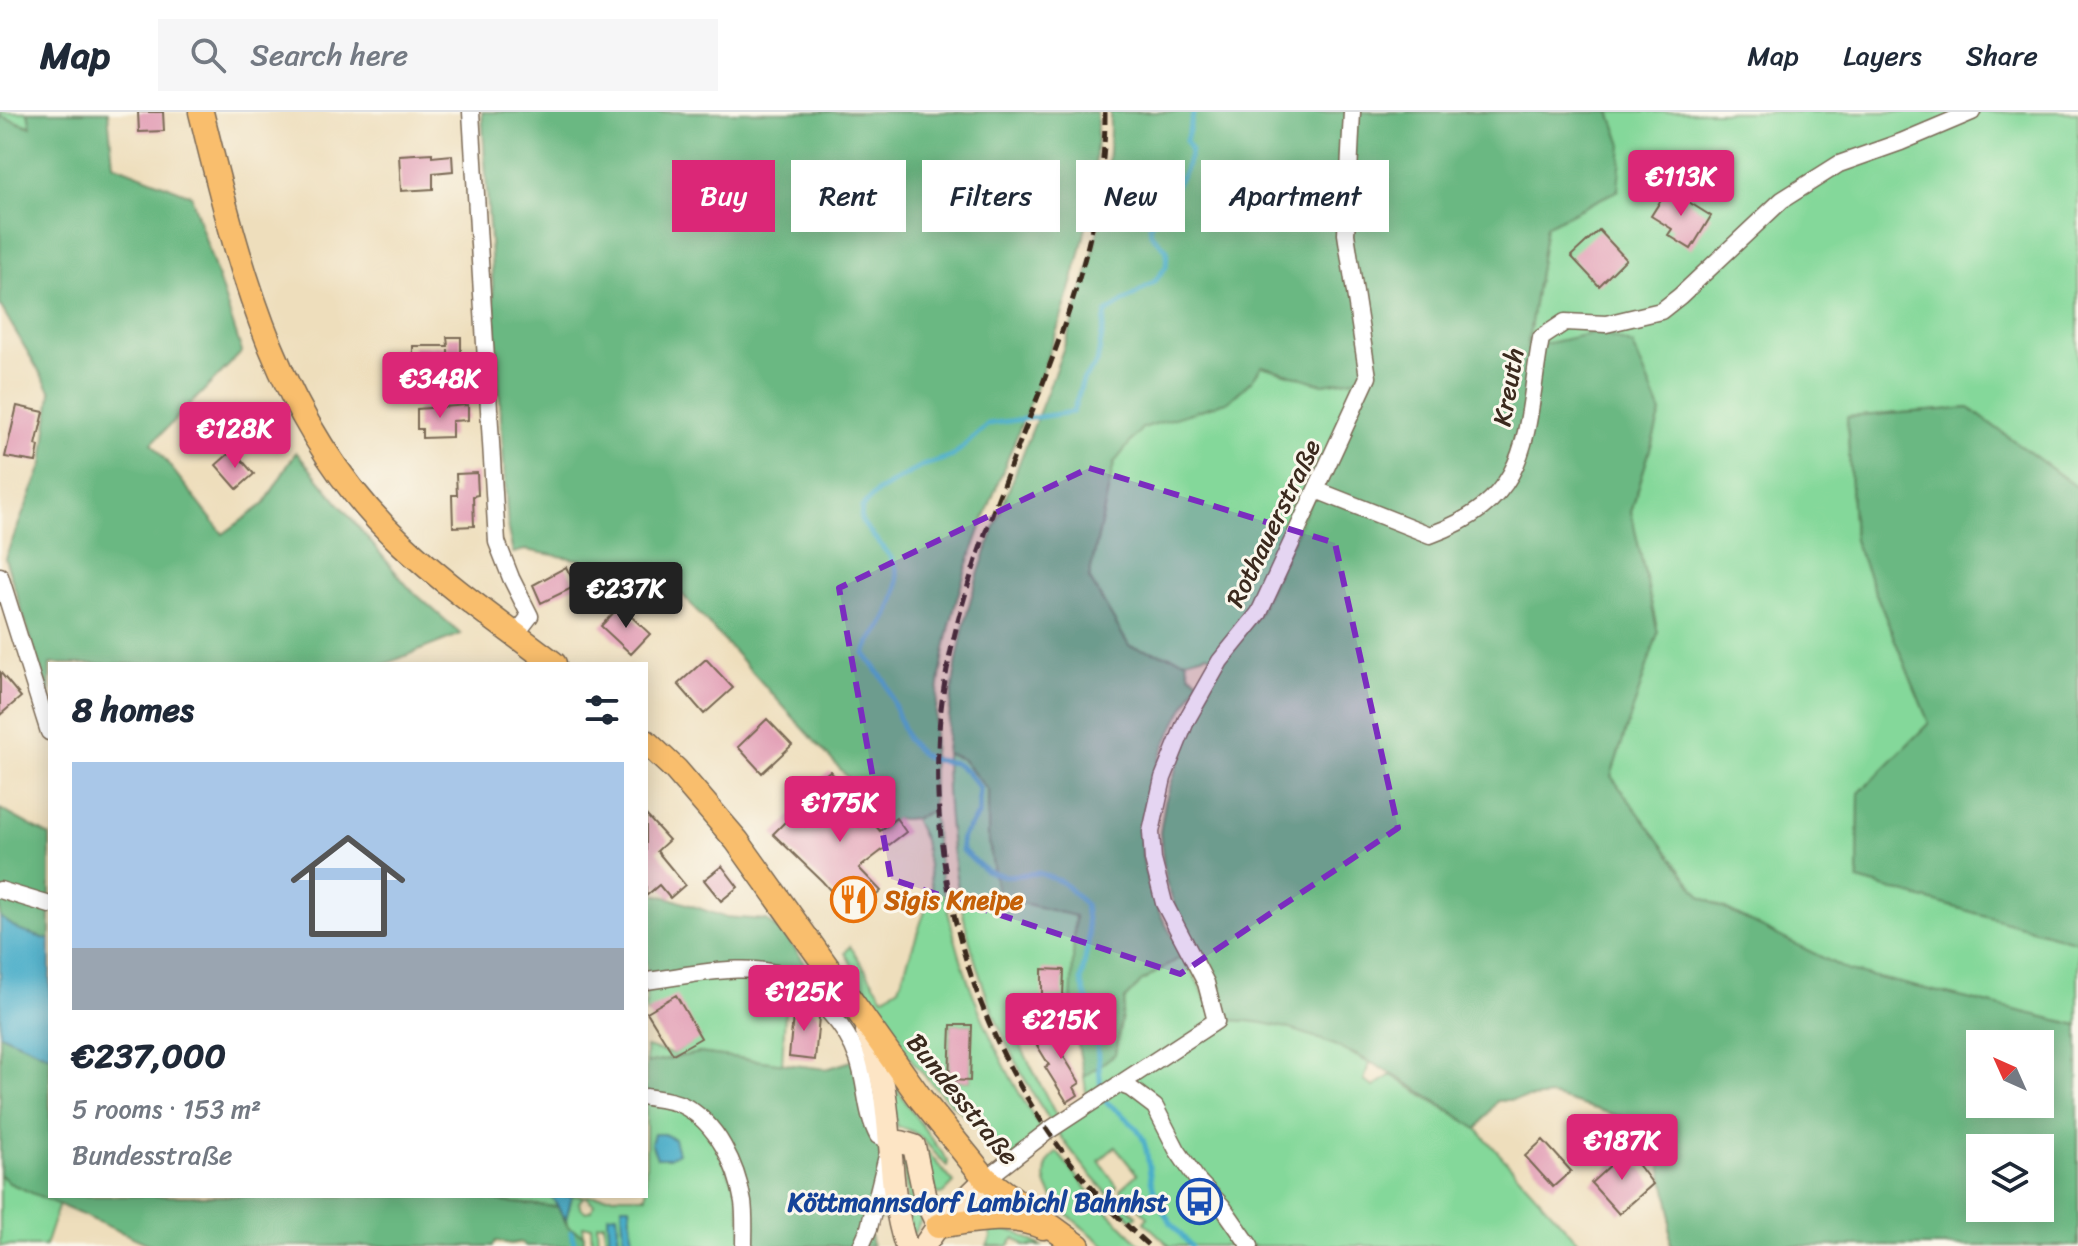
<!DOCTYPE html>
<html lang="en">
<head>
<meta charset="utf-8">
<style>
  :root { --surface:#fff; --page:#f6f6f7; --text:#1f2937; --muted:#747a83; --line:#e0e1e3; --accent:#db2777 }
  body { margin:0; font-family:Sriracha,sans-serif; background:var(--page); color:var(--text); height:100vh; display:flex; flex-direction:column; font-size:30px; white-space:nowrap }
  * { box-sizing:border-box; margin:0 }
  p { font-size:26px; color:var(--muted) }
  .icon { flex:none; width:44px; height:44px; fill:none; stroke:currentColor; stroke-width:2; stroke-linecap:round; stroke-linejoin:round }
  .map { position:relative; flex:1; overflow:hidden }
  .sheet { position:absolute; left:48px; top:550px; width:600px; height:536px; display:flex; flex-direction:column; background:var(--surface); border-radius:0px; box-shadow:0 4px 20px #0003 }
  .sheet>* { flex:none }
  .banner { position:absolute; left:672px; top:48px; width:760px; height:72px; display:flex; gap:16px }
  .needle { width:52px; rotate:315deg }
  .fabs { position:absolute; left:1966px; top:918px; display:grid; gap:16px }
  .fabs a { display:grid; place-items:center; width:88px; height:88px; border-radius:0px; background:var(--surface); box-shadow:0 4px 20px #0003; font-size:40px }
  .price { position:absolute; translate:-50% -68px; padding:0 18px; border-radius:8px; background:var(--accent); color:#fff; font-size:26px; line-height:52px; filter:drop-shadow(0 2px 4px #0008) }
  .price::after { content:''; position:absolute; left:50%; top:48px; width:24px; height:18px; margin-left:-12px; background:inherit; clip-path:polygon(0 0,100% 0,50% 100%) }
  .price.current { background:#222; color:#fff }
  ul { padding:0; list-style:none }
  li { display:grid; align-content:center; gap:16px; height:424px; padding:0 24px }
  li span { display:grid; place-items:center; height:248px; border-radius:0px; color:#555 }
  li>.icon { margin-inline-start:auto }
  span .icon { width:144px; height:144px; fill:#fffc; stroke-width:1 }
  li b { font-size:34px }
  h2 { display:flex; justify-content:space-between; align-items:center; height:96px; padding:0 24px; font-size:34px }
  .chip { padding:0 28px; border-radius:0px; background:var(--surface); box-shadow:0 4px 20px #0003; font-size:28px; line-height:72px }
  .chip.current { background:var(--accent); color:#fff }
  header { display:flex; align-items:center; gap:48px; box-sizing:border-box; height:112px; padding:0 40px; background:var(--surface); border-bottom:2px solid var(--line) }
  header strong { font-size:38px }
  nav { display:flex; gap:44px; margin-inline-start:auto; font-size:28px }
  .search { width:560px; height:72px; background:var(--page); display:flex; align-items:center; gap:20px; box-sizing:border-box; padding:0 28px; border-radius:0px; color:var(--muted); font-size:30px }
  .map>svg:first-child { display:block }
  .green { fill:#84d89a; stroke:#60815c; stroke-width:2; fill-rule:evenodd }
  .forest { fill:#6bb882; stroke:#537150; stroke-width:2; fill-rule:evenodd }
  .water { fill:#4aadc9; stroke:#426c74; stroke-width:2 }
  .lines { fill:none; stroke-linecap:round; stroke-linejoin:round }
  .stream { stroke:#4aadc9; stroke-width:5 }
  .building { fill:#e199b2 }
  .minor-casing { stroke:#7a6955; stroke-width:19 }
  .secondary-casing { stroke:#7a6955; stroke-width:25 }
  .primary-casing { stroke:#7a6955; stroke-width:27 }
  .minor { stroke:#fff; stroke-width:16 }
  .secondary { stroke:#fde5c5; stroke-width:22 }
  .primary { stroke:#f9be6d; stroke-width:24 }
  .rail { stroke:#3b2a1e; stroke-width:5; stroke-dasharray:12 6; stroke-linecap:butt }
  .marked { fill:#7b2cbf; fill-opacity:0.2; stroke:#7b2cbf; stroke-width:6; stroke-dasharray:16 10; stroke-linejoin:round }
  .labels { text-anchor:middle; stroke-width:6; stroke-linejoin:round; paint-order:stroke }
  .street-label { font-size:26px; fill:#3b2a1e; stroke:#fbf7ec }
  .food-label { font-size:26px; font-weight:bold; fill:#c56008; stroke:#fbf7ec; text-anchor:start }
  .transit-label { font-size:26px; font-weight:bold; fill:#164399; stroke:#fbf7ec; text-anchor:end }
</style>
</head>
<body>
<header>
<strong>Map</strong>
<div class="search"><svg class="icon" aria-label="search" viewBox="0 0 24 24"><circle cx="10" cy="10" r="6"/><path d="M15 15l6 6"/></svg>Search here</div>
<nav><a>Map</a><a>Layers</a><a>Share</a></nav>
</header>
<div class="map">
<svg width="2078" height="1134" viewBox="0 0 2078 1134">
  <rect width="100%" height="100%" fill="#fbf7ec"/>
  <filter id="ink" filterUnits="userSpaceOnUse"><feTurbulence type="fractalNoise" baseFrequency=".0125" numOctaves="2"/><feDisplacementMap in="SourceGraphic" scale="16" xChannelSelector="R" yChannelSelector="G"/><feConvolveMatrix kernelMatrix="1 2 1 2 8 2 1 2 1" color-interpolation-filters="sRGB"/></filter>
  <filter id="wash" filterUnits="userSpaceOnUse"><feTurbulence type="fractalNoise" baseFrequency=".006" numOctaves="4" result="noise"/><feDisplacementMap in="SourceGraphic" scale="32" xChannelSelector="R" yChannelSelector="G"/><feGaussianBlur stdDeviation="1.8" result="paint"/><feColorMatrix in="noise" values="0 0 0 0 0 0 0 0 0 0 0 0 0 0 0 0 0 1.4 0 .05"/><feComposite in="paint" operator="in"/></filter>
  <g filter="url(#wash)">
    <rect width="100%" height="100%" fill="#eedebc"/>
    <path class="green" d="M0,0H28L32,15L0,4Z
      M1610,0H2078V376L1969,296L1847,305L1854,428L1929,611L1859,682L1858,768L2078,830V913L1849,859L1701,785L1611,664L1658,521L1631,400L1661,301L1527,237L1546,114L1622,33Z
      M1262,254L1323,272L1368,265L1259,501L1220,549L1208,542L1186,548L1129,534L1089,466L1114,351L1142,316L1229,289L1251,269Z
      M946,641L962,647L988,678V724L998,785L1075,803L1071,896H1030L1029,916L1015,923L1060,1011L1088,993L1084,965L1115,942L1125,887L1141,870L1184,843L1217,909C1271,903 1322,925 1369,951L1364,969L1374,975L1391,963L1477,1017L1582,1134H1170L1144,1110L1148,1105L1120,1077L1137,1062L1115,1035L1099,1049L1117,1074L1112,1079L1137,1104L1133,1108C1002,981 947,821 946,641Z
      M933,698C941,816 980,923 1044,1022L1011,1046C978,1016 942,986 914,951C887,917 867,878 845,841L850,834L883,885L899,875L932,778L924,728L914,707ZM951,913H971L970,969L949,968Z
      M717,860L787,865L782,952L699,941L646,951V935L673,942L700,925L646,900V869Z
      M892,967L907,993L948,1049L947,1054C930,1039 921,1016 896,1015Z
      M646,985L704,1008L735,1062L744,1134H633L630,1094H622L624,1134H619L617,1102L608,1104L610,1134H606L604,1111L597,1112L598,1134H592L591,1114H583L584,1123L568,1115L566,1107L572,1084H584L579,1090L580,1095L586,1100L592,1098L594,1092L585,1084H646Z
      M922,1034L954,1071L943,1082L932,1081Z
      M906,1038L923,1105L911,1126L902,1040Z
      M1057,1040L1098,1090L1142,1134H1106C1082,1114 1019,1074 1057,1040Z
      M0,1062L9,1071L59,1092L45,1134H0Z
      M479,1084H551L558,1095L504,1090Z
      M990,1117L1016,1120L1041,1134H1025L1015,1126L1008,1134H987L991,1126Z"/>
    <path class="forest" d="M28,0H108L113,52L191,83L242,240L152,331L223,422L264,392L296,340L409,476L461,522L385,552H50V587L5,446L43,352L51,280L0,193V4L31,15Z
      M482,0H1097C1101,165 1013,312 964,464C939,540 930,618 933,698L914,707H896L879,719L859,678L659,457L595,475L581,448L525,438L513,441L508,418Z
      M1110,0H1610L1622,33L1618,78L1546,114L1527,236L1597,220L1633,233L1661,301L1631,400L1658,521L1611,664L1701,785L1849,859L2078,913V1134H1670V1096L1655,1025L1639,1010L1552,984L1497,989L1477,1017C1409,969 1302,900 1216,909L1165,767L1160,721L1165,690L1178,651L1220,549L1259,501L1367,265L1323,272L1262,254L1251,269L1229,289L1142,316L1114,351L1089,466L1129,534L1186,548L1190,562L1199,568C1160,639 1121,707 1154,789C1162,808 1174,826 1184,843L1141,870L1125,887L1115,942L1084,965L1071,896L1075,804L998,785L988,724V678L962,647L946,641C950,580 959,521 978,463C1027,310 1113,165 1110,0ZM1980,932H2040V992H1980ZM1980,1036H2040V1096H1980Z
      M1969,296L2078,376V830L1858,768L1859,681L1929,611L1854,428L1847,305Z
      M0,697L50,724V828L20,819L0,805Z
      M646,780L670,786L724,805L767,808L788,827L828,884L817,886L766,858L646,869Z
      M0,922L50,944V1084H479L504,1090L558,1095L568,1115L584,1123V1134H526L520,1130L511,1132L496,1129L493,1134H153L9,1071L0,1062Z
      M699,941L826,957L858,947L878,1024L891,1105L871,1109L869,1116L872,1134H744L743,1091L704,1008L646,985V951Z"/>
    <path class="water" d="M0,805L20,819L50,828V944L0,922Z
      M654,1022H664L674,1027L678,1041L669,1046H657L651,1031Z
      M551,1084H572L566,1107Z
      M622,1094H630L633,1134H624Z
      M617,1102L619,1134H610L608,1103Z"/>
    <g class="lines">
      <path class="stream" d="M1101,977L1095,911L1081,869L1089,826L1085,792L1062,770L1039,761L1006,764L986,759L962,738L961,726L979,702V675L966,659L954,651L929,647L920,641L907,627L885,569L865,542C868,529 875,525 881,515C894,495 906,464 889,443C880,431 869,421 861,408L862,395L878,379L922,354L953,344L988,312L1073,300L1083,268L1097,251L1106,201L1154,170L1166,155L1167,138L1151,122L1150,114L1185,59L1191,39L1186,29L1194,0
        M1105,989C1117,999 1135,1011 1142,1025C1149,1039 1148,1060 1153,1075C1159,1099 1175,1116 1191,1134
        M571,1120L575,1134"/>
    </g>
    <g id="blocks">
      <path class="building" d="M138,0H163L164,19L139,20Z
        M432,41V45L452,43L453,59L433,61V77L401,79L399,43Z
        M1668,77L1711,104L1691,137L1668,123L1672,117L1651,104Z
        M1599,118L1626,147L1599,174L1571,144Z
        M447,225H461V243H448V237V265H426V260H413V234H448Z
        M468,293V308L452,309V325L422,326V317H417V297Z
        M17,294L44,300L36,333L39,334L36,350L5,345Z
        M233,338L254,362L237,377L216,353Z
        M477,361L478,383L473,384L474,414L453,415L452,383H457L456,362Z
        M566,455L576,474L541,491L533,473Z
        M620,494L650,522L631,542L601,514Z
        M706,547L733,576L704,602L678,572Z
        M0,560L21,585L0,603Z
        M767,607L792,633L762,661L738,635Z
        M830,659L880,719L896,706L906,720L859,756L881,779L853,804L822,769L773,722L793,702L805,714L829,690L814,672Z
        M646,703L669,728L657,739L685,773L670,786L659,773L646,784Z
        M722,754L738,775L721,789L704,768Z
        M1042,857L1064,858L1063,885H1042Z
        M676,883L701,926L673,942L647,900Z
        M794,894L810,895L819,905L815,948L789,945Z
        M1084,911L1088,917L1058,935L1080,971L1074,975L1078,983L1067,990L1045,955L1049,953L1035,930Z
        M951,913H972L970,969L949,968Z
        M1543,1028L1571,1059L1553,1075L1525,1044Z
        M1627,1038L1653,1072L1619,1102L1591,1071Z"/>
    </g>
  </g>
  <g filter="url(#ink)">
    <use href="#blocks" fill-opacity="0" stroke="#7a6955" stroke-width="2"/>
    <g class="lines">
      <defs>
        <path id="minor" d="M471,0L497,430L511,466L530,504L516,522
          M1316,378L1430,423C1535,385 1524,320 1541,226L1565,210L1606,212L1661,199L1680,184L1782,88L1839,52L1901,30L1972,0
          M0,464L49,620
          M0,778L50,793
          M646,869C690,864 752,847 792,867C807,874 819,888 829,900C841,913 852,929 858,947C867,972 865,1000 878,1024L890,1028
          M1119,972L1130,976L1155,995L1177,1038L1198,1069L1222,1094L1250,1134
          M646,985C657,987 672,988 682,993C717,1010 737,1054 743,1090C745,1104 744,1120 744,1134
          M986,1067L1048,1019L1216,909L1206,871L1164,791L1153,748L1151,720L1163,666L1186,609L1220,549L1259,501L1368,265L1346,122L1352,0
          M861,1134L869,1116L887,1044"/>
        <path id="secondary" d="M867,920C898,986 883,1065 906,1134
          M891,1035L901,1030L914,1034L925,1087L938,1114
          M924,1134L938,1114L986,1067"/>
        <path id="primary" d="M201,0C240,158 278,317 402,432C449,476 503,513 554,552
          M646,630L676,658L737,729L921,987L986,1067L1078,1134
          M938,1114C971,1109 1011,1100 1043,1115"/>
      </defs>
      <use href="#minor" class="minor-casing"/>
      <use href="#secondary" class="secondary-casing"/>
      <use href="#primary" class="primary-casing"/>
      <use href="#minor" class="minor"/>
      <use href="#secondary" class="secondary"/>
      <use href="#primary" class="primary"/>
      <path class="rail" d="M1105,0C1106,146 1035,282 987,416C964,481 944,550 939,618C926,811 1004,1006 1149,1134"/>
    </g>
  </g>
  <path class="marked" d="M1089,356L1335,431L1398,716L1180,862L891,767L839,476Z"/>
  <defs>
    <symbol id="restaurant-ring" viewBox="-11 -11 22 22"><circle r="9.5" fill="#fbf7ec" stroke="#e8710a" stroke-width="1.5"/><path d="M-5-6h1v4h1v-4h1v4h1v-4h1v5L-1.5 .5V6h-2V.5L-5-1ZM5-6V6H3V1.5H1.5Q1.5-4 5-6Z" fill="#e8710a"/></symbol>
    <symbol id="bus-ring" viewBox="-11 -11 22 22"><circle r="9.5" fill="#fbf7ec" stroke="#1a4fb4" stroke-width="1.5"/><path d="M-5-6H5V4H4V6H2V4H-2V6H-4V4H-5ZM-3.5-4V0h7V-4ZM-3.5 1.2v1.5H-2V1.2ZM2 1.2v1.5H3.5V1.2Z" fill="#1a4fb4"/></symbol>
  </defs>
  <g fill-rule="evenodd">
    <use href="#restaurant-ring" x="828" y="762" width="51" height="51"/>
    <use href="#bus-ring" x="1174" y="1064" width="51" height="51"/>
  </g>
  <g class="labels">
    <g class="street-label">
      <text transform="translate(1508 275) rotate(-80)" y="9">Kreuth</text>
      <text transform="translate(1273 411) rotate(-64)" y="9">Rothauerstraße</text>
      <text transform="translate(963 987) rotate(51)" y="9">Bundesstraße</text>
    </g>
    <g class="food-label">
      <text x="884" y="797">Sigis Kneipe</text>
    </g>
    <g class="transit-label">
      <text x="1168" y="1099">Köttmannsdorf Lambichl Bahnhst</text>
    </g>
  </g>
</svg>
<div class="fabs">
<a><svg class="needle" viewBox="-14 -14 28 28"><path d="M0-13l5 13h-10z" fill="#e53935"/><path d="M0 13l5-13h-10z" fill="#747a83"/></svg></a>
<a><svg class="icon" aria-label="layers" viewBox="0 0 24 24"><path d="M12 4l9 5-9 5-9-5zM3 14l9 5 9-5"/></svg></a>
</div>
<b class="price" style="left:1681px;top:106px">€113K</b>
<b class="price" style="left:440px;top:308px">€348K</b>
<b class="price" style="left:235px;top:358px">€128K</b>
<b class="price current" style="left:626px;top:518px">€237K</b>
<b class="price" style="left:840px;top:732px">€175K</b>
<b class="price" style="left:804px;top:921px">€125K</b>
<b class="price" style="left:1061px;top:949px">€215K</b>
<b class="price" style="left:1622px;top:1070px">€187K</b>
<div class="banner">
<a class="chip current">Buy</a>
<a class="chip">Rent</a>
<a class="chip">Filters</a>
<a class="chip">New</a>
<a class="chip">Apartment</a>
</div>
<section class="sheet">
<h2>8 homes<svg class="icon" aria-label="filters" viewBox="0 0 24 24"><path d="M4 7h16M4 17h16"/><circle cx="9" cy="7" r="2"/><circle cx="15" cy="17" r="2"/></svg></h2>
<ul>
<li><span style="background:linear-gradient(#a9c7e8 75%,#9aa5b1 0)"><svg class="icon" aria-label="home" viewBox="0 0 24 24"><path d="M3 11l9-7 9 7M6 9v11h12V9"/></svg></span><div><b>€237,000</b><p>5 rooms · 153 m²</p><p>Bundesstraße</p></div></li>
</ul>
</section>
</div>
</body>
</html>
